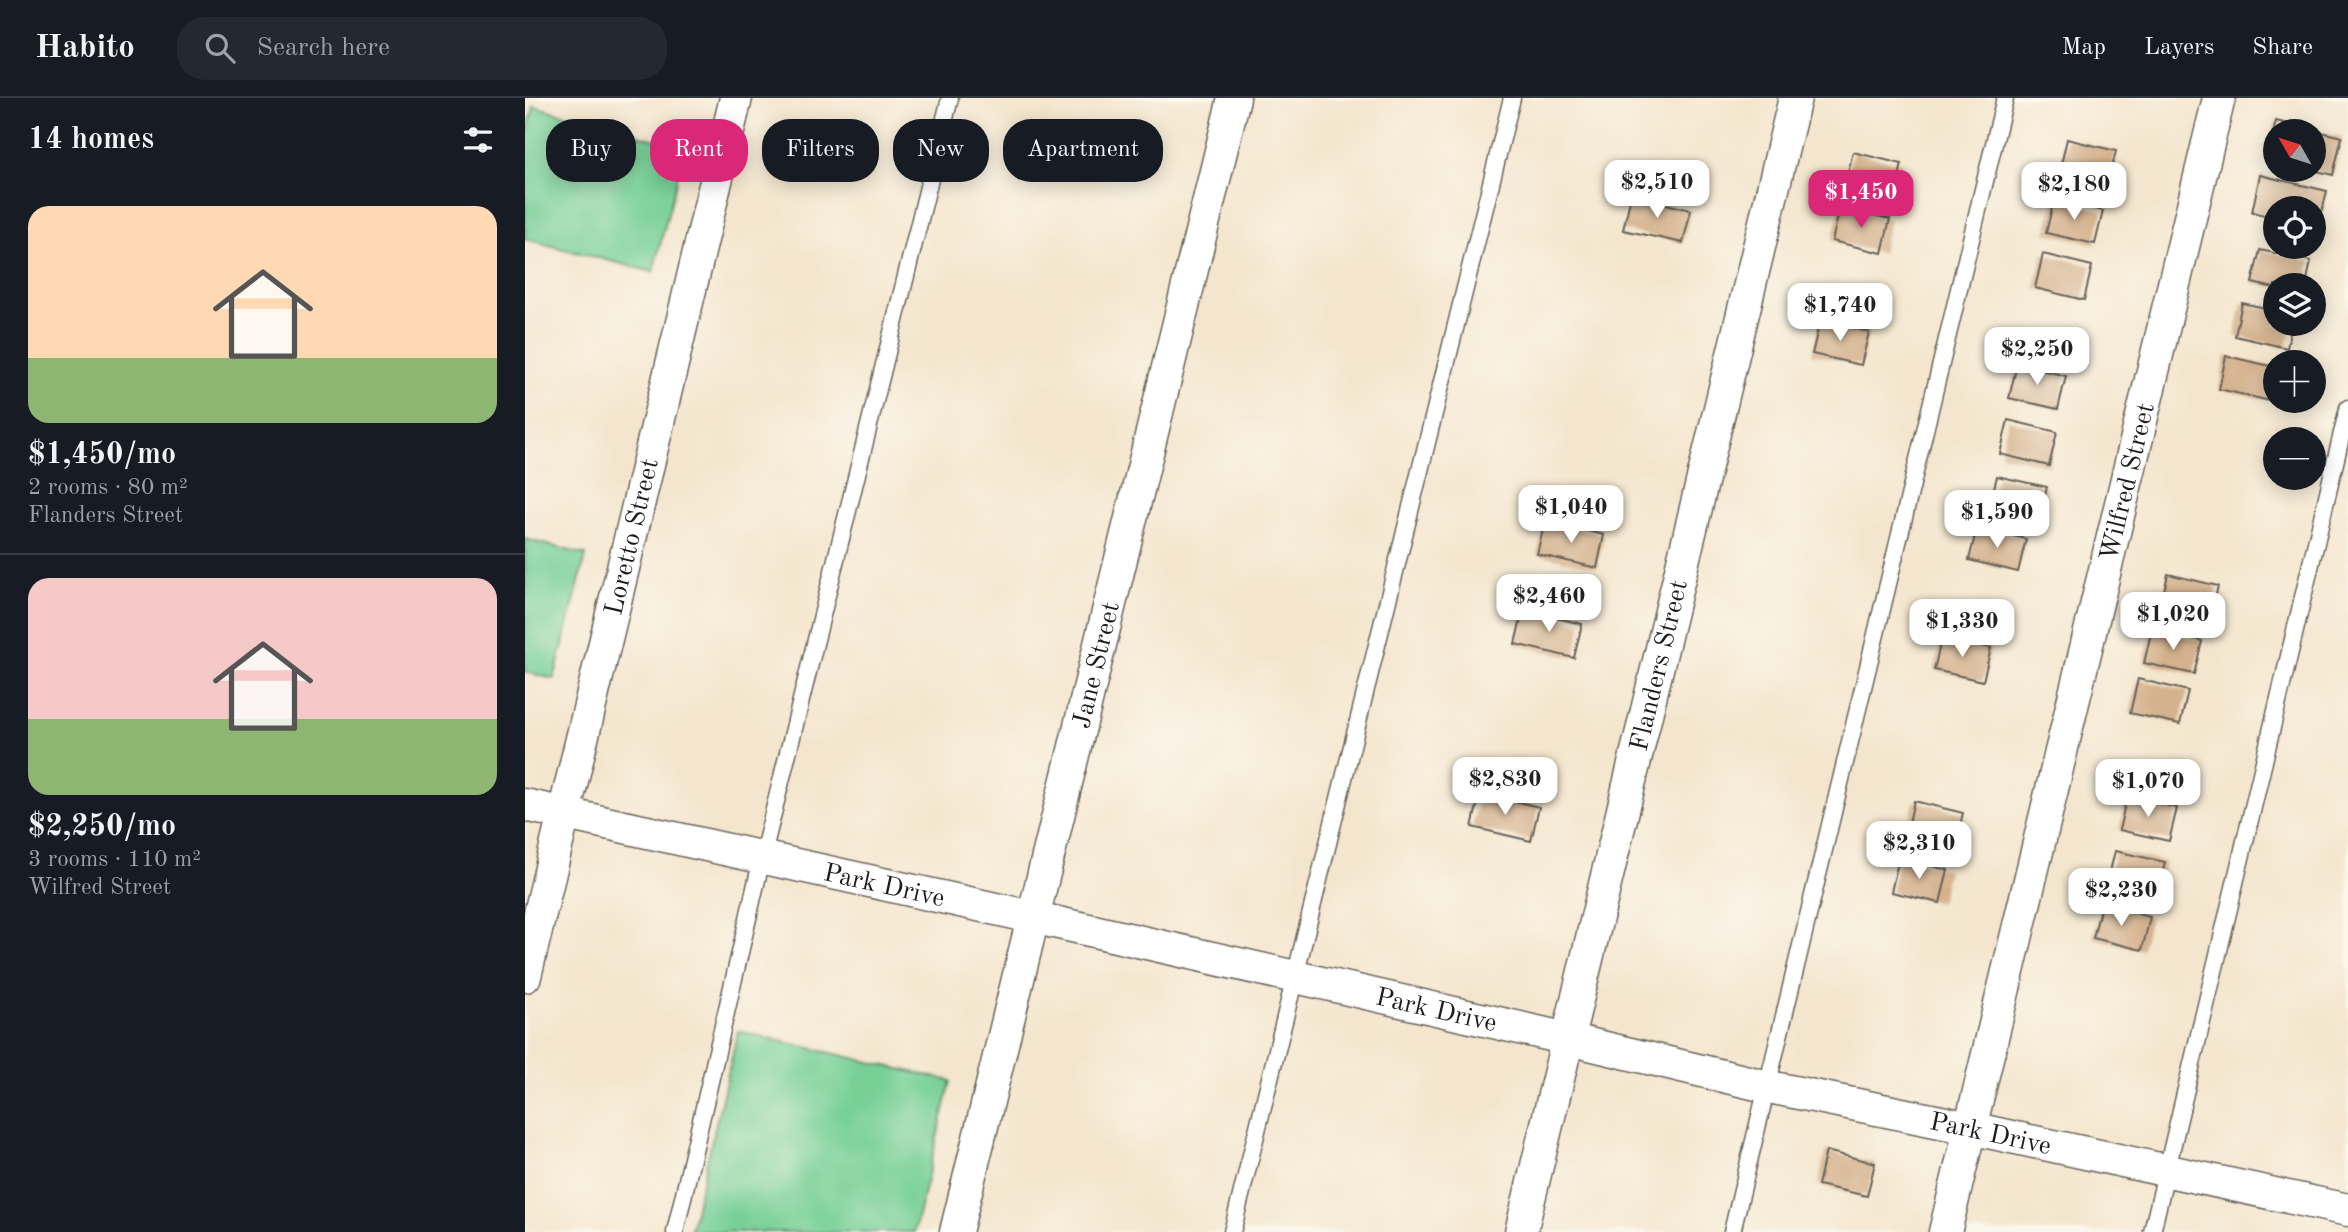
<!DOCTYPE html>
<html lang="en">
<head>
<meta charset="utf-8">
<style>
  :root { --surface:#171b24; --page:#242831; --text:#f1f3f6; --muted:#9ea1a6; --line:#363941; --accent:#db2777 }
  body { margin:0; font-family:"Old Standard TT",serif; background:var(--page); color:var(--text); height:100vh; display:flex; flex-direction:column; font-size:26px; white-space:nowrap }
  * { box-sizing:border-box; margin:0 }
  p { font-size:23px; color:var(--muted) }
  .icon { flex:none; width:38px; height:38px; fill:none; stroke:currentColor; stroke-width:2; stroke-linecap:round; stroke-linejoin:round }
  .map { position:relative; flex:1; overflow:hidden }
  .sheet { display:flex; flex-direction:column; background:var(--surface); width:525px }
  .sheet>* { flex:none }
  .hud { position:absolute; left:21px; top:21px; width:665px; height:63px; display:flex; gap:14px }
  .needle { width:46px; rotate:309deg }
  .fabs { position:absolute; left:1738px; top:21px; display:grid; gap:14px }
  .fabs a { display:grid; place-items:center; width:63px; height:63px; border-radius:50%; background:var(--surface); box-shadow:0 4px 18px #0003; font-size:35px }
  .price { position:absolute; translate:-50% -60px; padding:0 16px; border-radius:14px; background:#fff; color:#222; font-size:23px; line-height:46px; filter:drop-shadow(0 2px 4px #0008) }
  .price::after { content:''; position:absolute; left:50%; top:42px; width:21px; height:16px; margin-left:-10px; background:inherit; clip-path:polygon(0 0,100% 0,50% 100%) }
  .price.on { background:var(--accent); color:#fff }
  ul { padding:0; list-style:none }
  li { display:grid; align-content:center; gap:14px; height:371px; padding:0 28px }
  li+li { border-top:2px solid var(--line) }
  li span { display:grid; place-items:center; height:217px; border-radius:21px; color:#555 }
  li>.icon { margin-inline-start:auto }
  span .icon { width:126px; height:126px; fill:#fffc; stroke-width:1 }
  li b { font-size:30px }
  h2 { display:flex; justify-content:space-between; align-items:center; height:84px; padding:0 28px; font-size:30px }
  .pill { padding:0 24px; border-radius:28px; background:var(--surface); box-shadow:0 4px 18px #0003; font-size:24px; line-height:63px }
  .pill.on { background:var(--accent); color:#fff }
  header { display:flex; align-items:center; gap:42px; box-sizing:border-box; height:98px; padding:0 35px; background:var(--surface); border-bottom:2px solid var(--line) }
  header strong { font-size:33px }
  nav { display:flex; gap:38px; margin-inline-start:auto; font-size:24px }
  .search { width:490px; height:63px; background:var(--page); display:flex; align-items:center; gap:18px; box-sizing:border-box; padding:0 24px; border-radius:28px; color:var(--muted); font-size:26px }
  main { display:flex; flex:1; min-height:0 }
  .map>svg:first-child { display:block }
  .green { fill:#77d096; stroke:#4a7659; stroke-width:2 }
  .building { fill:#d5b28e }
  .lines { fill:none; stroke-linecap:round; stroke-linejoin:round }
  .lane-casing { stroke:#68635a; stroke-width:19 }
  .street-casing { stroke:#68635a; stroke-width:35 }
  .lane { stroke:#fff; stroke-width:16 }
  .street { stroke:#fff; stroke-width:32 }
  .labels { text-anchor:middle; stroke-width:5; stroke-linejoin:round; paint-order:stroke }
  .street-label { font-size:26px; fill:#1c1c1c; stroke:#fbf7ec }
</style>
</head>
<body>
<header>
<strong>Habito</strong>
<div class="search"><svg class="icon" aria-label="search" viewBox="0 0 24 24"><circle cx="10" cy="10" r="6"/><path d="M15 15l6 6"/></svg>Search here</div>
<nav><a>Map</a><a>Layers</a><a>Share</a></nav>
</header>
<main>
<section class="sheet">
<h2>14 homes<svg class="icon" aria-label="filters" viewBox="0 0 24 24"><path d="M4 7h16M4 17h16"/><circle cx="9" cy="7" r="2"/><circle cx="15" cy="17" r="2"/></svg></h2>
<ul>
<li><span style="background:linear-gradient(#ffd9b3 70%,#8fb573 0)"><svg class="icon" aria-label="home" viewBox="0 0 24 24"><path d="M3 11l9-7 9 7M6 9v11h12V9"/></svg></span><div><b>$1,450/mo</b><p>2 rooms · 80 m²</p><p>Flanders Street</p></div></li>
<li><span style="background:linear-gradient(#f6c9c9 65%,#8fb573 0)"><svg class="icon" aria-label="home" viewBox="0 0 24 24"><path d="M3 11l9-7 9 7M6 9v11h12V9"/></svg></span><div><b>$2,250/mo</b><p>3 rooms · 110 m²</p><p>Wilfred Street</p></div></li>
</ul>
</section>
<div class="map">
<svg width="1823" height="1134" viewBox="0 0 1823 1134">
  <rect width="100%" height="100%" fill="#fbf7ec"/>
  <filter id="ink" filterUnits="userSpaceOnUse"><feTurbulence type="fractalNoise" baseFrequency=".0143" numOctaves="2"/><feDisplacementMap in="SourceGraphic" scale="14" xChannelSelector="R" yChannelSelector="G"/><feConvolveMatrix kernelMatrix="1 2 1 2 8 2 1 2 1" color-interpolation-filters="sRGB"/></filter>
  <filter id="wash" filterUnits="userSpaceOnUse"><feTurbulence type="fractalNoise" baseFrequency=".00686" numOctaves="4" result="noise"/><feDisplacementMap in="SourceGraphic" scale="28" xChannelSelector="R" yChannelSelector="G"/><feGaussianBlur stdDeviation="1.57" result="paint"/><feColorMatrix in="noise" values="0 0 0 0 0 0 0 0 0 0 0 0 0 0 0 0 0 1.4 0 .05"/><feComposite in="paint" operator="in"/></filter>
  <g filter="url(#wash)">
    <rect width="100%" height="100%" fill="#f4e6ce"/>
    <path class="green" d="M9,8L160,50L128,174L0,141V42Z
      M0,441L61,457L29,581L0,574Z
      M213,933L426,983L389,1134H165Z"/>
    <g id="blocks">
      <path class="building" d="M1751,23L1817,39L1808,77L1788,72V33H1750V63L1742,61Z
        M1542,41L1591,53L1583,86L1534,75Z
        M1328,54L1377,66L1369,100L1320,88Z
        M1735,77L1802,93L1793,131L1788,130V110H1750V120L1727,114Z
        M1106,98L1166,112L1158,145L1098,132Z
        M1529,101L1578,113L1570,146L1521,135Z
        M1315,110L1365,121L1357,155L1307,143Z
        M1735,152L1786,163L1781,187H1750V190L1727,185Z
        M1518,156L1567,168L1559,202L1510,190Z
        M1717,205L1750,212V226H1767L1762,250L1710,238Z
        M1295,222L1344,234L1336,267L1287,256Z
        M1701,258L1750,269V282L1745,303L1694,291Z
        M1492,266L1541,278L1533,311L1484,300Z
        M1483,322L1532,334L1524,368L1475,356Z
        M1472,378L1522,389L1514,423L1464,411Z
        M1020,423L1079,437L1072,470L1012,456Z
        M1452,429L1501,441L1493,474L1444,462Z
        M1643,476L1693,488L1685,521L1635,510Z
        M998,512L1057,526L1049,560L990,546Z
        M1627,531L1677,543L1669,576L1619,565Z
        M1417,538L1466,550L1458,583L1409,572Z
        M1613,581L1663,593L1655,626L1605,615Z
        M955,695L1014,709L1006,743L947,729Z
        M1602,698L1652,710L1644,743L1594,732Z
        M1389,703L1438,715L1430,749L1381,737Z
        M1590,753L1640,764L1632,798L1582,786Z
        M1374,760L1423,772L1415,805L1366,794Z
        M1576,807L1625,819L1617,852L1568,840Z
        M1301,1053L1350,1065L1342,1098L1293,1087Z"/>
    </g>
  </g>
  <g filter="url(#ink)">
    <use href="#blocks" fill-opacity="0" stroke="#68635a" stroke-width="2"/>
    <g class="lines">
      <defs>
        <path id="lane" d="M150,1134L237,760L425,0
          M707,1134L987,0
          M1207,1134L1480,0
          M1627,1134L1823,310"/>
        <g id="street">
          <path id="s1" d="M0,707L507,819L1043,941L1244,989L1445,1030L1823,1112"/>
          <path id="s2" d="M0,878L211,0"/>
          <path id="s3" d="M431,1134L709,0"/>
          <path id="s4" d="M996,1134L1270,0"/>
          <path id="s5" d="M1420,1134L1694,0"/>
        </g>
      </defs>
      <use href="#lane" class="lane-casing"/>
      <use href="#street" class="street-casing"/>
      <use href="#lane" class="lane"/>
      <use href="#street" class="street"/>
    </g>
  </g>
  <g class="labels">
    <g class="street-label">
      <text dy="9" stroke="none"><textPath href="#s5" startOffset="772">Wilfred Street</textPath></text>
      <text dy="9" stroke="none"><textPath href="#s2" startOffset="452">Loretto Street</textPath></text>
      <text dy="9" stroke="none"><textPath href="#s3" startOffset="584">Jane Street</textPath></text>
      <text dy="9" stroke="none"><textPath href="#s4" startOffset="583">Flanders Street</textPath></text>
      <text dy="9" stroke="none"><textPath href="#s1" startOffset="368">Park Drive</textPath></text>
      <text dy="9" stroke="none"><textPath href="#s1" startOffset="934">Park Drive</textPath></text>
      <text dy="9" stroke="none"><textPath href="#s1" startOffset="1502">Park Drive</textPath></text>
    </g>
  </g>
</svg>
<div class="fabs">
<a><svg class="needle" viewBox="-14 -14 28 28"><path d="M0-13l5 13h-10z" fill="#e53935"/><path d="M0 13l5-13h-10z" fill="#9ea1a6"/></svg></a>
<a><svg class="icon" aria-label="locate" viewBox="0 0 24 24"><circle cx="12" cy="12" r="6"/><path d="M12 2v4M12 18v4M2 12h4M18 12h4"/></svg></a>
<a><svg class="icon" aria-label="layers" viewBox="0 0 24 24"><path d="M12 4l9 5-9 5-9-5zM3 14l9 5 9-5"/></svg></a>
<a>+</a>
<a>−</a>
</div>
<b class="price" style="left:1132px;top:122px">$2,510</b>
<b class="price" style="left:1549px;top:124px">$2,180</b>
<b class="price on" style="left:1336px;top:132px">$1,450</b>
<b class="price" style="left:1315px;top:245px">$1,740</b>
<b class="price" style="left:1512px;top:289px">$2,250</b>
<b class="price" style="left:1046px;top:447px">$1,040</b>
<b class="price" style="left:1472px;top:452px">$1,590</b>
<b class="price" style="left:1024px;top:536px">$2,460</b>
<b class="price" style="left:1648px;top:554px">$1,020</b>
<b class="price" style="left:1437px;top:561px">$1,330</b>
<b class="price" style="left:980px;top:719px">$2,830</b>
<b class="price" style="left:1623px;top:721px">$1,070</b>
<b class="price" style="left:1394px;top:783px">$2,310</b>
<b class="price" style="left:1596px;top:830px">$2,230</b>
<div class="hud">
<a class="pill">Buy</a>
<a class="pill on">Rent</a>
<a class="pill">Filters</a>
<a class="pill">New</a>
<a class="pill">Apartment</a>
</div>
</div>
</main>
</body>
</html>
